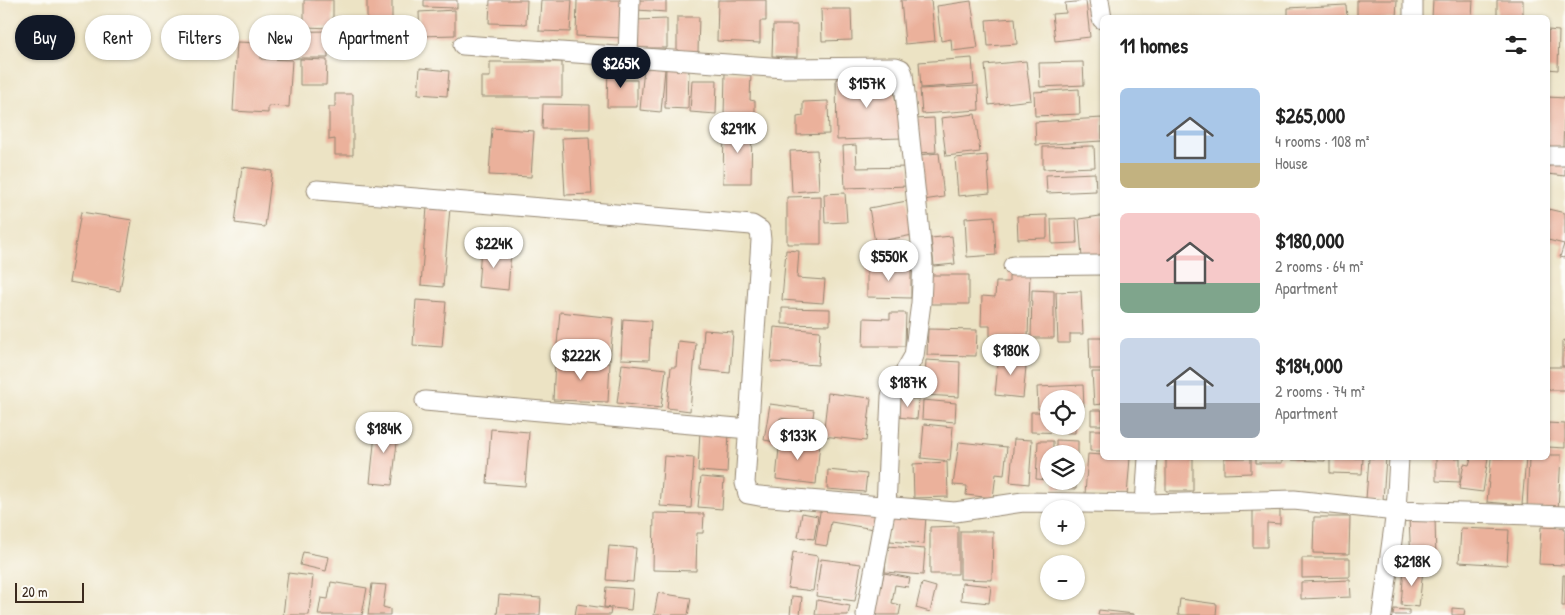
<!DOCTYPE html>
<html lang="en">
<head>
<meta charset="utf-8">
<style>
  :root { --surface:#fff; --page:#f6f6f6; --text:#222; --muted:#767676; --accent:#111827 }
  body { margin:0; font-family:"Patrick Hand",sans-serif; background:var(--page); color:var(--text); height:100vh; display:flex; flex-direction:column; font-size:19px; white-space:nowrap }
  * { box-sizing:border-box; margin:0 }
  p { font-size:16px; color:var(--muted) }
  .icon { flex:none; width:28px; height:28px; fill:none; stroke:currentColor; stroke-width:2; stroke-linecap:round; stroke-linejoin:round }
  .map { position:relative; flex:1; overflow:hidden }
  .panel { position:absolute; left:1100px; top:15px; width:450px; height:445px; display:flex; flex-direction:column; background:var(--surface); border-radius:8px; box-shadow:0 1px 4px #0004 }
  .panel>* { flex:none }
  .guide { position:absolute; left:15px; top:15px; width:475px; height:45px; display:flex; gap:10px }
  .buttons { position:absolute; left:1040px; top:390px; display:grid; gap:10px }
  .buttons a { display:grid; place-items:center; width:45px; height:45px; border-radius:50%; background:var(--surface); box-shadow:0 1px 4px #0004; font-size:25px }
  .scale { position:absolute; left:15px; bottom:12px; width:69px; box-sizing:border-box; padding-left:5px; border:2px solid #3b2a1e; border-top:0; font-size:14px; line-height:18px; white-space:nowrap; color:#3b2a1e; -webkit-text-stroke:4px #fdfcf7; paint-order:stroke }
  .price { position:absolute; translate:-50% -42px; padding:0 11px; border-radius:18px; background:#fff; color:#222; font-size:16px; line-height:32px; filter:drop-shadow(0 1px 2px #0008) }
  .price::after { content:''; position:absolute; left:50%; top:30px; width:15px; height:11px; margin-left:-8px; background:inherit; clip-path:polygon(0 0,100% 0,50% 100%) }
  .price.on { background:var(--accent); color:#fff }
  ul { padding:0; list-style:none }
  li { display:flex; align-items:center; gap:15px; height:125px; padding:0 20px }
  li span { display:grid; place-items:center; flex:none; width:140px; height:100px; border-radius:8px; color:#555 }
  li>.icon { margin-inline-start:auto }
  span .icon { width:60px; height:60px; fill:#fffc; stroke-width:1 }
  li b { font-size:21px }
  h2 { display:flex; justify-content:space-between; align-items:center; height:60px; padding:0 20px; font-size:21px }
  .tag { padding:0 18px; border-radius:22px; background:var(--surface); box-shadow:0 1px 4px #0004; font-size:18px; line-height:45px }
  .tag.on { background:var(--accent); color:#fff }
  .map>svg:first-child { display:block }
  .building { fill:#ebb19b }
  .lines { fill:none; stroke-linecap:round; stroke-linejoin:round }
  .street-casing { stroke:#948671; stroke-width:21 }
  .street { stroke:#fff; stroke-width:19 }
</style>
</head>
<body>
<div class="map">
<svg width="1565" height="615" viewBox="0 0 1565 615">
  <rect width="100%" height="100%" fill="#fdfcf7"/>
  <filter id="ink" filterUnits="userSpaceOnUse"><feTurbulence type="fractalNoise" baseFrequency=".02" numOctaves="2"/><feDisplacementMap in="SourceGraphic" scale="10" xChannelSelector="R" yChannelSelector="G"/><feConvolveMatrix kernelMatrix="1 2 1 2 8 2 1 2 1" color-interpolation-filters="sRGB"/></filter>
  <filter id="wash" filterUnits="userSpaceOnUse"><feTurbulence type="fractalNoise" baseFrequency=".0096" numOctaves="4" result="noise"/><feDisplacementMap in="SourceGraphic" scale="20" xChannelSelector="R" yChannelSelector="G"/><feGaussianBlur stdDeviation="1.12" result="paint"/><feColorMatrix in="noise" values="0 0 0 0 0 0 0 0 0 0 0 0 0 0 0 0 0 1.4 0 .05"/><feComposite in="paint" operator="in"/></filter>
  <g filter="url(#wash)">
    <rect width="100%" height="100%" fill="#ece3c4"/>
    <g id="blocks">
      <path class="building" d="M304,0H333V28L304,27Z
        M367,0H392V32H367Z
        M424,0H457V8L424,7Z
        M490,0H527L526,24L489,23Z
        M541,0H572L570,32L539,31Z
        M577,0H624L623,38L576,36Z
        M637,0H666V12L637,10Z
        M718,0H766V21H760V43L717,41Z
        M901,0H931L935,41L905,44Z
        M1357,0H1397L1396,18H1357Z
        M1433,0H1473L1472,18H1432Z
        M1497,0H1523V18H1497Z
        M971,1L978,48L952,51L951,39L941,41L937,6Z
        M1086,1L1090,37L1055,41L1052,14L1066,13L1065,3Z
        M1346,5L1347,18H1288V8Z
        M821,9H851L852,40L822,41Z
        M455,10V35L420,36L419,12Z
        M677,17H699L698,52H677Z
        M1015,18L1017,44L988,46L986,20Z
        M667,19V48H635V20Z
        M773,25H797V57L772,56Z
        M1548,30L1559,31L1558,70L1548,69Z
        M328,31V58H272V32Z
        M237,42L262,43L261,59L292,60L289,107L268,106V113L233,111Z
        M972,58L974,84L921,88L919,62Z
        M300,59L327,60L326,85H300Z
        M1026,61L1031,100L989,105L985,65Z
        M490,62H562V97H481V77H490Z
        M1083,62L1084,85L1040,87L1039,63Z
        M608,64L620,65V80H637V107H607Z
        M644,67L665,69L661,112L640,110Z
        M666,67L689,68L688,109L665,108Z
        M420,68L449,71L447,96L418,94Z
        M725,73L751,74L750,100L755,101V116L724,115Z
        M891,74L902,138L837,140L836,79Z
        M692,80H717L716,114L690,112Z
        M978,86L979,110L922,114L920,89Z
        M1079,89L1080,114L1035,116L1034,92Z
        M335,94H353V155H335V139L329,140V107H335Z
        M1548,97L1565,98L1563,147H1548Z
        M828,101L829,134L797,135V117L803,116V102Z
        M543,104L590,105V129H542Z
        M975,114L980,152L946,156L941,118Z
        M934,118L936,152L917,153L914,119Z
        M1102,118V141L1036,145L1035,122Z
        M724,125H752L751,183H723Z
        M492,128L534,131L531,177L489,175Z
        M589,137L592,194L565,195L562,138Z
        M856,145L857,168L909,167V186L845,188L843,146Z
        M1094,146L1095,167L1043,169V147Z
        M817,150L819,190L792,192L790,151Z
        M939,153L944,197L923,200L919,155Z
        M987,155L990,193L958,196L955,158Z
        M1548,162L1565,163V176L1548,174Z
        M242,167L272,171L265,227L235,223Z
        M1095,173L1096,191L1047,193L1046,175Z
        M845,193L847,222L825,223L824,194Z
        M821,196V244H787V197Z
        M907,201L913,235L875,242L869,208Z
        M427,207L450,208L443,287L421,285Z
        M1548,209L1565,213V258L1560,257L1564,244L1548,240Z
        M81,212L132,220L120,291L69,282Z
        M1047,215V238L1018,239L1017,216Z
        M994,216L996,255L967,257L965,218Z
        M1100,216H1102V256L1082,258L1079,219Z
        M1076,218L1077,243L1052,244L1051,219Z
        M952,236L955,264L934,266L931,238Z
        M481,248L511,251L508,290L478,287Z
        M786,250L799,251L797,278L825,280L823,303L782,300Z
        M867,265L911,266V298L867,297Z
        M1009,271L1030,272L1028,338L990,337V326H981L982,296L995,297L996,282H1009Z
        M929,275H969V304H930Z
        M1032,290L1054,291V338H1031Z
        M1081,291L1083,334H1070V343H1058L1056,292Z
        M416,300L446,302L442,347L413,345Z
        M782,308L830,309V325L782,324Z
        M560,312L614,318L610,360L556,355Z
        M890,313H906L905,346H863L864,318L890,319Z
        M623,319L651,321L649,360L621,359Z
        M774,327L820,331L818,365L771,362Z
        M928,329L977,330L976,356L927,355Z
        M704,330L733,332L730,373L701,370Z
        M1089,338H1102V369H1090Z
        M1565,340V366H1562V341Z
        M678,341L696,343L690,411L667,408L671,367H676Z
        M999,353L1027,356L1023,398L995,395Z
        M555,360L610,363L608,402L553,400Z
        M926,360L960,362L959,397L924,395Z
        M622,364L666,369L661,408L617,403Z
        M1548,367H1565V390H1548Z
        M1092,372H1102V404L1094,405Z
        M1083,385L1084,407H1076V399H1049V409H1038L1037,387Z
        M828,393L871,398L866,441L823,436Z
        M898,398L919,399L917,419L897,417Z
        M923,400L956,403L955,422L922,419Z
        M770,404L814,410L812,423L780,418L776,442L764,440Z
        M1091,410H1102V425H1091Z
        M1031,412H1049V426H1075V433L1031,432Z
        M1548,423L1565,424V448L1548,447Z
        M376,424L399,426L392,485L370,483Z
        M924,424L953,427L950,461L921,458Z
        M491,429L529,432L525,486L487,483Z
        M700,430L729,432L727,473L698,471Z
        M1090,430H1102V451H1090Z
        M780,438L820,443L816,484L776,479Z
        M1014,439L1032,440L1029,484L1010,482Z
        M1056,440L1078,441V454H1056Z
        M1038,441H1053V454H1049V480L1036,479Z
        M959,442L1007,447L1004,475L996,474L993,498L966,495L967,486L953,485Z
        M1088,454L1102,455V458H1130L1127,496L1085,494Z
        M1548,455H1561L1558,511L1527,509L1529,458H1548Z
        M664,456L694,458L691,508L660,506Z
        M1166,458H1193V491H1166Z
        M1224,458H1251V473L1224,474Z
        M1256,458H1282V463H1256Z
        M1292,458H1325V461L1292,460Z
        M1330,458H1363L1362,474L1330,473Z
        M1369,458H1386L1383,500L1366,499Z
        M1436,458H1460V482L1436,481Z
        M1471,458H1488L1483,492L1459,489L1464,464L1469,465Z
        M1491,458H1526L1522,505L1487,502Z
        M947,462L948,497L914,498L913,464Z
        M828,470L867,474L865,492L827,489Z
        M701,477L724,479L722,509L698,507Z
        M1054,481H1076V489L1054,488Z
        M821,506L876,515L874,529L831,522L827,546L815,544Z
        M1253,509L1280,510V524L1267,523V547H1253Z
        M654,513L704,514L703,533H697L696,571L653,570Z
        M802,513L818,516L814,539L798,537Z
        M892,513L926,516L924,544L890,541Z
        M1435,516L1436,563L1411,564L1409,517Z
        M1314,517H1350L1349,554L1313,553Z
        M958,526V574H930V527Z
        M1541,527L1565,528V565L1539,564Z
        M1461,528L1509,530L1507,565L1459,562Z
        M960,531H993L992,580L960,579Z
        M609,546L636,548L633,582L606,580Z
        M887,546L925,549L923,575L885,572Z
        M303,552L329,557L326,571L300,565Z
        M793,552L818,556L813,591L788,588Z
        M1302,558H1350V577L1302,578Z
        M821,559L861,564L855,601L816,596Z
        M1404,568L1423,570L1419,607L1401,605Z
        M288,573L313,576L309,615H283Z
        M884,573L910,578L908,587L895,585L892,603L901,605L899,615H875Z
        M1563,575H1565V606H1562Z
        M1350,580L1351,597L1301,599V582Z
        M331,582L367,588L362,615H318L321,598L328,599Z
        M922,583L936,587L930,612L916,608Z
        M962,583L991,586L989,603L961,600Z
        M372,584L386,585L383,607L390,609V615H368Z
        M606,587L633,589L631,610L604,607Z
        M658,593L691,598L688,615H654Z
        M499,595L541,598L540,615H497Z
        M792,596L802,597L800,615H790Z
        M1180,599L1217,604L1216,615H1178Z
        M817,600L850,606L848,615H815Z
        M577,604L611,609L610,615H575Z
        M1452,608L1465,609L1464,615H1452Z
        M1394,609L1409,610V615H1393Z
        M1099,610L1134,614V615H1098Z"/>
    </g>
  </g>
  <g filter="url(#ink)">
    <use href="#blocks" fill-opacity="0" stroke="#948671" stroke-width="1"/>
    <g class="lines">
      <defs>
        <path id="street" d="M1099,0L1102,19
          M1413,18V0
          M463,45L785,68L896,67L901,69L903,74L923,262L921,303L914,356L891,396L886,507L866,615
          M628,56L630,0
          M1548,156H1565
          M317,190L752,225L760,230L761,240L745,483L748,494L759,496L955,512L1023,502L1145,504L1294,500L1396,511L1565,516
          M1013,266L1102,265
          M425,401L749,429
          M1145,504L1148,458
          M1382,615L1396,511L1399,458"/>
      </defs>
      <use href="#street" class="street-casing"/>
      <use href="#street" class="street"/>
    </g>
  </g>
</svg>
<div class="buttons">
<a><svg class="icon" aria-label="locate" viewBox="0 0 24 24"><circle cx="12" cy="12" r="6"/><path d="M12 2v4M12 18v4M2 12h4M18 12h4"/></svg></a>
<a><svg class="icon" aria-label="layers" viewBox="0 0 24 24"><path d="M12 4l9 5-9 5-9-5zM3 14l9 5 9-5"/></svg></a>
<a>+</a>
<a>−</a>
</div>
<div class="scale">20 m</div>
<b class="price on" style="left:621px;top:89px">$265K</b>
<b class="price" style="left:867px;top:109px">$157K</b>
<b class="price" style="left:738px;top:154px">$291K</b>
<b class="price" style="left:494px;top:269px">$224K</b>
<b class="price" style="left:889px;top:282px">$550K</b>
<b class="price" style="left:1011px;top:376px">$180K</b>
<b class="price" style="left:581px;top:381px">$222K</b>
<b class="price" style="left:908px;top:408px">$187K</b>
<b class="price" style="left:384px;top:454px">$184K</b>
<b class="price" style="left:798px;top:461px">$133K</b>
<b class="price" style="left:1412px;top:587px">$218K</b>
<div class="guide">
<a class="tag on">Buy</a>
<a class="tag">Rent</a>
<a class="tag">Filters</a>
<a class="tag">New</a>
<a class="tag">Apartment</a>
</div>
<section class="panel">
<h2>11 homes<svg class="icon" aria-label="filters" viewBox="0 0 24 24"><path d="M4 7h16M4 17h16"/><circle cx="9" cy="7" r="2"/><circle cx="15" cy="17" r="2"/></svg></h2>
<ul>
<li><span style="background:linear-gradient(#a9c7e8 75%,#c2b280 0)"><svg class="icon" aria-label="home" viewBox="0 0 24 24"><path d="M3 11l9-7 9 7M6 9v11h12V9"/></svg></span><div><b>$265,000</b><p>4 rooms · 108 m²</p><p>House</p></div></li>
<li><span style="background:linear-gradient(#f6c9c9 70%,#7fa58c 0)"><svg class="icon" aria-label="home" viewBox="0 0 24 24"><path d="M3 11l9-7 9 7M6 9v11h12V9"/></svg></span><div><b>$180,000</b><p>2 rooms · 64 m²</p><p>Apartment</p></div></li>
<li><span style="background:linear-gradient(#c9d6e8 65%,#9aa5b1 0)"><svg class="icon" aria-label="home" viewBox="0 0 24 24"><path d="M3 11l9-7 9 7M6 9v11h12V9"/></svg></span><div><b>$184,000</b><p>2 rooms · 74 m²</p><p>Apartment</p></div></li>
</ul>
</section>
</div>
</body>
</html>
